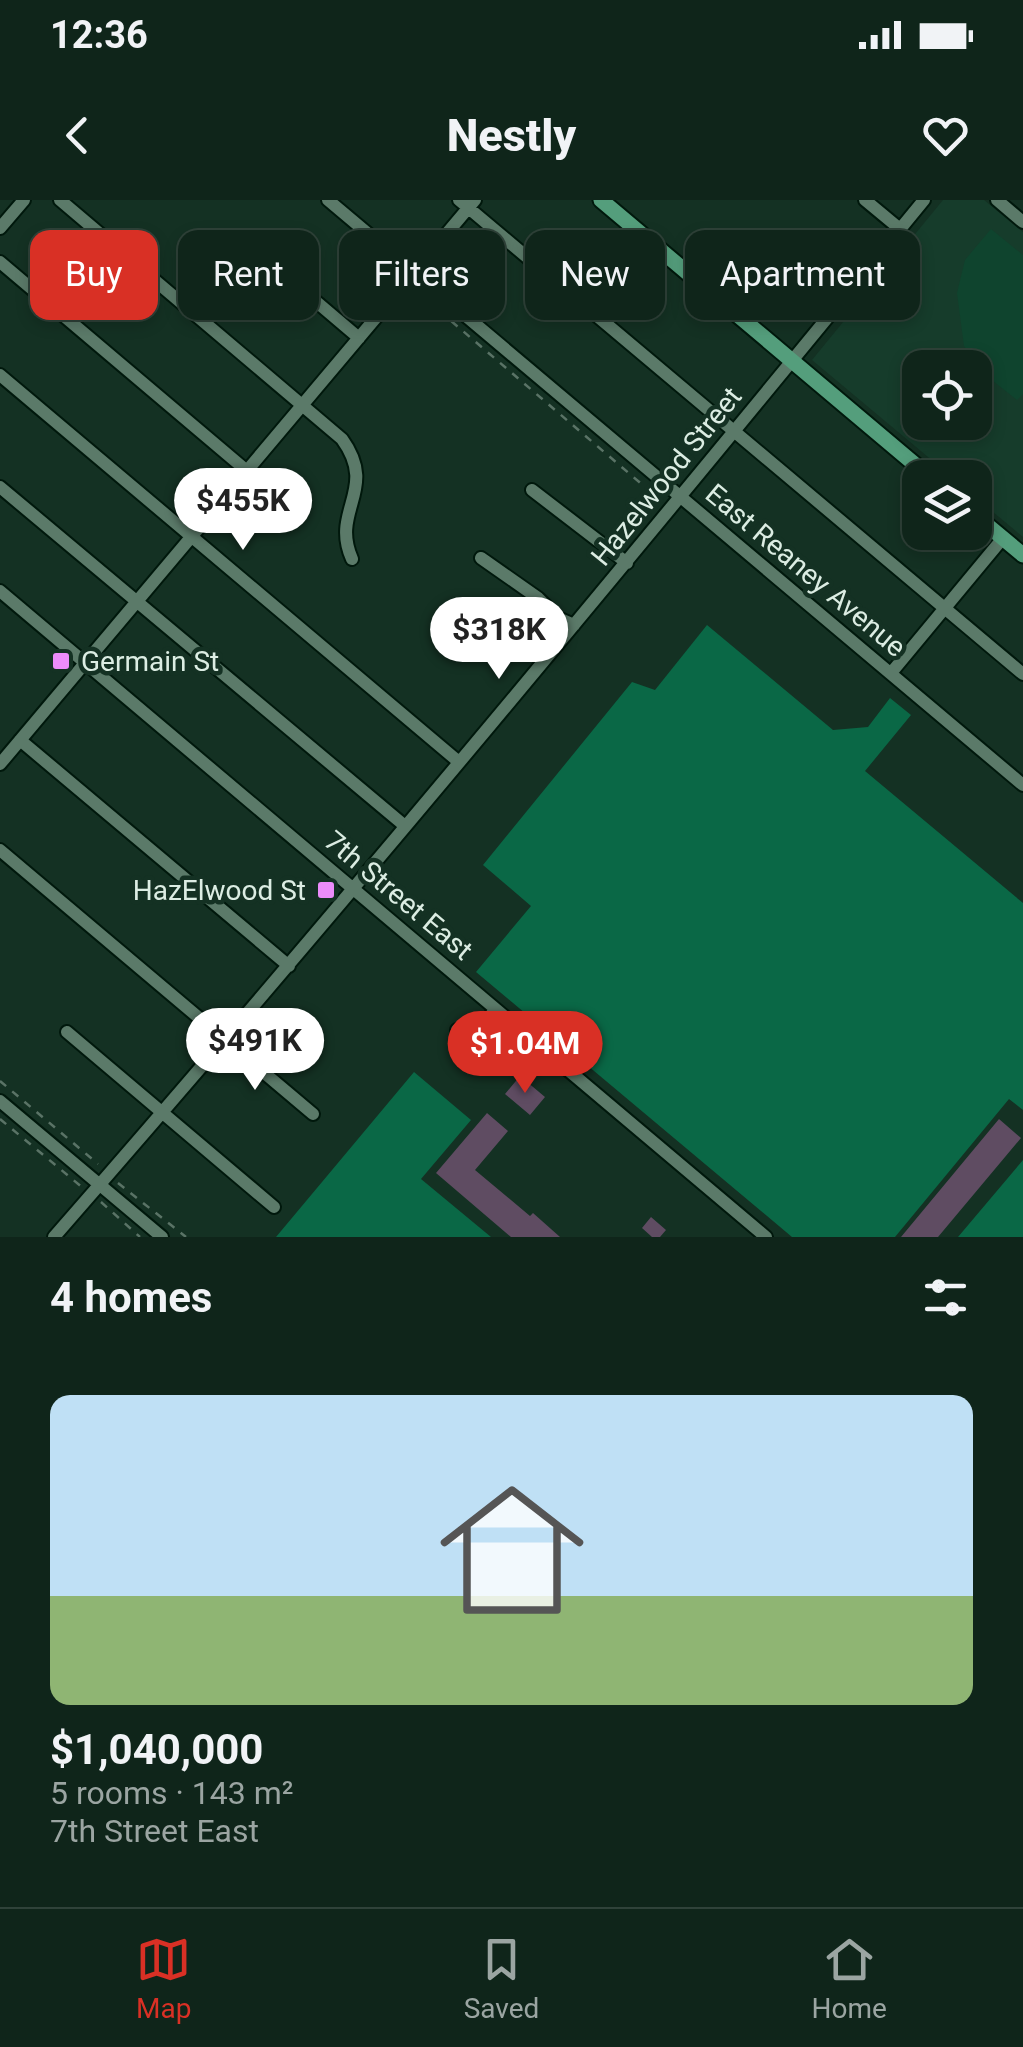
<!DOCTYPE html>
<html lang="en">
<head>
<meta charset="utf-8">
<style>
  :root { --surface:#0f251a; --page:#1d3127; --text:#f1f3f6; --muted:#9ba5a2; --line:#2f4239; --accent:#d93025 }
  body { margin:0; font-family:Roboto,sans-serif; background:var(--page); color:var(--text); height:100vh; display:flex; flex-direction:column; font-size:38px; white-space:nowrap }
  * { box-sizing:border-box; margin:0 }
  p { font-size:32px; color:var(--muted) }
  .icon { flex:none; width:55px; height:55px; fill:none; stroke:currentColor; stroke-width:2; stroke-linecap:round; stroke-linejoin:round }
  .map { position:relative; height:1037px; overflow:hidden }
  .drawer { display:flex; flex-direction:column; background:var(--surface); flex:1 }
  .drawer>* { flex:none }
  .hud { position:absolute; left:30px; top:30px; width:965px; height:90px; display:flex; gap:20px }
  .fabs { position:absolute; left:902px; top:150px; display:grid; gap:20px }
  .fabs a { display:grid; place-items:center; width:90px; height:90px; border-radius:20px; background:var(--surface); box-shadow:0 5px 15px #0003,0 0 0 2px var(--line); font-size:50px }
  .price { position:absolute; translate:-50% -85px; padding:0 22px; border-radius:35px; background:#fff; color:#222; font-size:32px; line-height:65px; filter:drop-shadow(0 2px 5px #0008) }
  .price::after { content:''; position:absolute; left:50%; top:60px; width:30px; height:22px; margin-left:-15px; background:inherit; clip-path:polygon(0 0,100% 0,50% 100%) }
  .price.active { background:var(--accent); color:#fff }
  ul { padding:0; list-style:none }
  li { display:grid; align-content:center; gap:20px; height:530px; padding:0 50px }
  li+li { border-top:2px solid var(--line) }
  li span { display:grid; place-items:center; height:310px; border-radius:20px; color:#555 }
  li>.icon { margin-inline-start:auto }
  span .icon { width:180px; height:180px; fill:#fffc; stroke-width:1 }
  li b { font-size:42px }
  h2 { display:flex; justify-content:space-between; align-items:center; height:120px; padding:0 50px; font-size:42px }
  .pill { padding:0 35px; border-radius:20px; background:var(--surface); box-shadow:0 5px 15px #0003,0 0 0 2px var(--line); font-size:35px; line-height:90px }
  .pill.active { background:var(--accent); color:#fff }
  .status { display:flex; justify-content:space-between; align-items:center; height:70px; padding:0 50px; background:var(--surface); direction:ltr }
  .status svg { height:28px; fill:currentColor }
  header { display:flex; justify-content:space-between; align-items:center; height:130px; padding:0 50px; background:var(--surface); font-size:45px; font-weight:800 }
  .tab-bar { display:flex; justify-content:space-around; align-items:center; height:140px; border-top:2px solid var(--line); background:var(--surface); font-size:28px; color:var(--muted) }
  .tab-bar a { display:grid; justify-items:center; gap:5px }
  .tab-bar .active { color:var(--accent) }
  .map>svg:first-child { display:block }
  .built { fill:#163c2b; fill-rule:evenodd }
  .green { fill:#0f442e }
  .forest { fill:#0a6846 }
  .building { fill:#5f4c62 }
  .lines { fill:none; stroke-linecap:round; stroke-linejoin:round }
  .minor-casing { stroke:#00180c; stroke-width:16 }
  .major-casing { stroke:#00180c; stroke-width:19 }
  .path { stroke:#5a7366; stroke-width:2.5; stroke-dasharray:8 8; stroke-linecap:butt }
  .minor { stroke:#5b7a69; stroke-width:12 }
  .major { stroke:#549e7c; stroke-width:15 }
  .poi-dot { fill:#ec8cfa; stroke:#143123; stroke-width:4 }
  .labels { text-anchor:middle; stroke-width:9; stroke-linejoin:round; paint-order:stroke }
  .street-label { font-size:28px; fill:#dcede3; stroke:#143123 }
  .poi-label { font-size:28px; fill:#dcede3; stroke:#143123; text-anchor:start }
</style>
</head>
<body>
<div class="status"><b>12:36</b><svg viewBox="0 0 49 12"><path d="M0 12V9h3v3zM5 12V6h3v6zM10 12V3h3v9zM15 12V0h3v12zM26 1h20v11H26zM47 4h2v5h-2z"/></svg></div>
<header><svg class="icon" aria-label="back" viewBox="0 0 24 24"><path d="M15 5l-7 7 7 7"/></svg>Nestly<svg class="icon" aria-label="heart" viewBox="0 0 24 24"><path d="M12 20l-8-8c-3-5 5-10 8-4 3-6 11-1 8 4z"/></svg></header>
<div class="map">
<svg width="1023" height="1037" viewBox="0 0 1023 1037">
  <rect width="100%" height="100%" fill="#143123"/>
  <path class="built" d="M943,0H984L1023,32V337L975,297V278L952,277L812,160ZM920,168H975V222H920Z"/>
  <path class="green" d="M991,29L1023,55V194L1017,200L988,177L964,146L957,93L965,60Z"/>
  <path class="forest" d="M707,425L833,530L868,527L890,498L911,515L865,571L1023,703V910L1009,899L895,1037H792L476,772L531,706L483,665L632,482L655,490Z
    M414,872L471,920L421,979L491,1037H276Z
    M1023,960V1037H958Z"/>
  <path class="building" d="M520,876L545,897L530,915L505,894Z
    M487,913L508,931L475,970L530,1016L533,1013L560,1037H511L436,973Z
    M999,919L1021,938L938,1037H901Z
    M651,1017L666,1030L660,1037H652L642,1028Z"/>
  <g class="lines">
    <defs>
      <path id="minor" d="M60,0L342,239C379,290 330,310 352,359
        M328,0L1023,585
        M459,0L1023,474
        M865,0L900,29
        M997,0L1023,22
        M0,28L24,0
        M773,38L844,97
        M266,59L359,138
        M0,62L247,271
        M0,175L459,562
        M0,287L405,626
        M532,290L627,363
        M481,358L538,398L558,418L574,425
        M0,391L766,1037
        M891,473L1003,338
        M20,540L289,766
        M0,564L475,0
        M0,650L313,914
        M457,830L480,850
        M67,832L274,1007
        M470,841L495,810
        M0,901L162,1037
        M54,1037C351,697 638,349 924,0"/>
      <path id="major" d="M601,0L931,278
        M975,315L1023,355"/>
    </defs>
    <use href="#minor" class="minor-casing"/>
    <use href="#major" class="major-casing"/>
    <path class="path" d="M415,90L659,299
      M0,881L98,964
      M0,919L83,988
      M118,983L186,1037
      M101,1002L140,1037"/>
    <use href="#minor" class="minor"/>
    <use href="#major" class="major"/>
  </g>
  <g class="poi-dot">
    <rect x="51" y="451" width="20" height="20" rx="5"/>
    <rect x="316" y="680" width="20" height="20" rx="5"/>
  </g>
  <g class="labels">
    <g class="street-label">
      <text transform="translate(666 276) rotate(-51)" y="10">Hazelwood Street</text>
      <text transform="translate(806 370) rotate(40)" y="10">East Reaney Avenue</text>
      <text transform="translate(399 695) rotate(40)" y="10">7th Street East</text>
    </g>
    <g class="poi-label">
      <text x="81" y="471">Germain St</text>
      <text x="306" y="700" text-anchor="end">HazElwood St</text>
    </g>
  </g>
</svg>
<div class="fabs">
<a><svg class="icon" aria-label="locate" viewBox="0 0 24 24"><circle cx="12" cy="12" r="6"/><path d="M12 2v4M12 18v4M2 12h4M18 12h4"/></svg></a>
<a><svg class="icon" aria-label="layers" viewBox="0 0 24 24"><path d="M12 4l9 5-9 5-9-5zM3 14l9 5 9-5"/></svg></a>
</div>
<b class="price" style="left:243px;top:353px">$455K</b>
<b class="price" style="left:499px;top:482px">$318K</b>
<b class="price" style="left:255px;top:893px">$491K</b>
<b class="price active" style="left:525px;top:896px">$1.04M</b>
<div class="hud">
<a class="pill active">Buy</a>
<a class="pill">Rent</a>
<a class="pill">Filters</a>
<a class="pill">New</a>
<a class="pill">Apartment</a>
</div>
</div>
<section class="drawer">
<h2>4 homes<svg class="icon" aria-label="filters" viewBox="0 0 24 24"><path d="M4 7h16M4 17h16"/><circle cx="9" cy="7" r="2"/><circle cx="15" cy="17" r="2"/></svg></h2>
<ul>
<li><span style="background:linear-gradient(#bfe0f5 65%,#8fb573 0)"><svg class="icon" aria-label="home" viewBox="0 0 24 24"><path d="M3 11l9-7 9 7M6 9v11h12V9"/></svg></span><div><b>$1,040,000</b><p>5 rooms · 143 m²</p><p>7th Street East</p></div></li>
</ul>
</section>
<nav class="tab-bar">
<a class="active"><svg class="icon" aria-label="map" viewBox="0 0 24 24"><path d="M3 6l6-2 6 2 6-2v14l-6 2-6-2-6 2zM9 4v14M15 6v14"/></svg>Map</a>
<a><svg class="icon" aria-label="saved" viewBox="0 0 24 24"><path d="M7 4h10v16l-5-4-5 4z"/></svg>Saved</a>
<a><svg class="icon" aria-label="home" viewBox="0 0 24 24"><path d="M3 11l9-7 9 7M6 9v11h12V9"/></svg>Home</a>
</nav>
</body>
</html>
